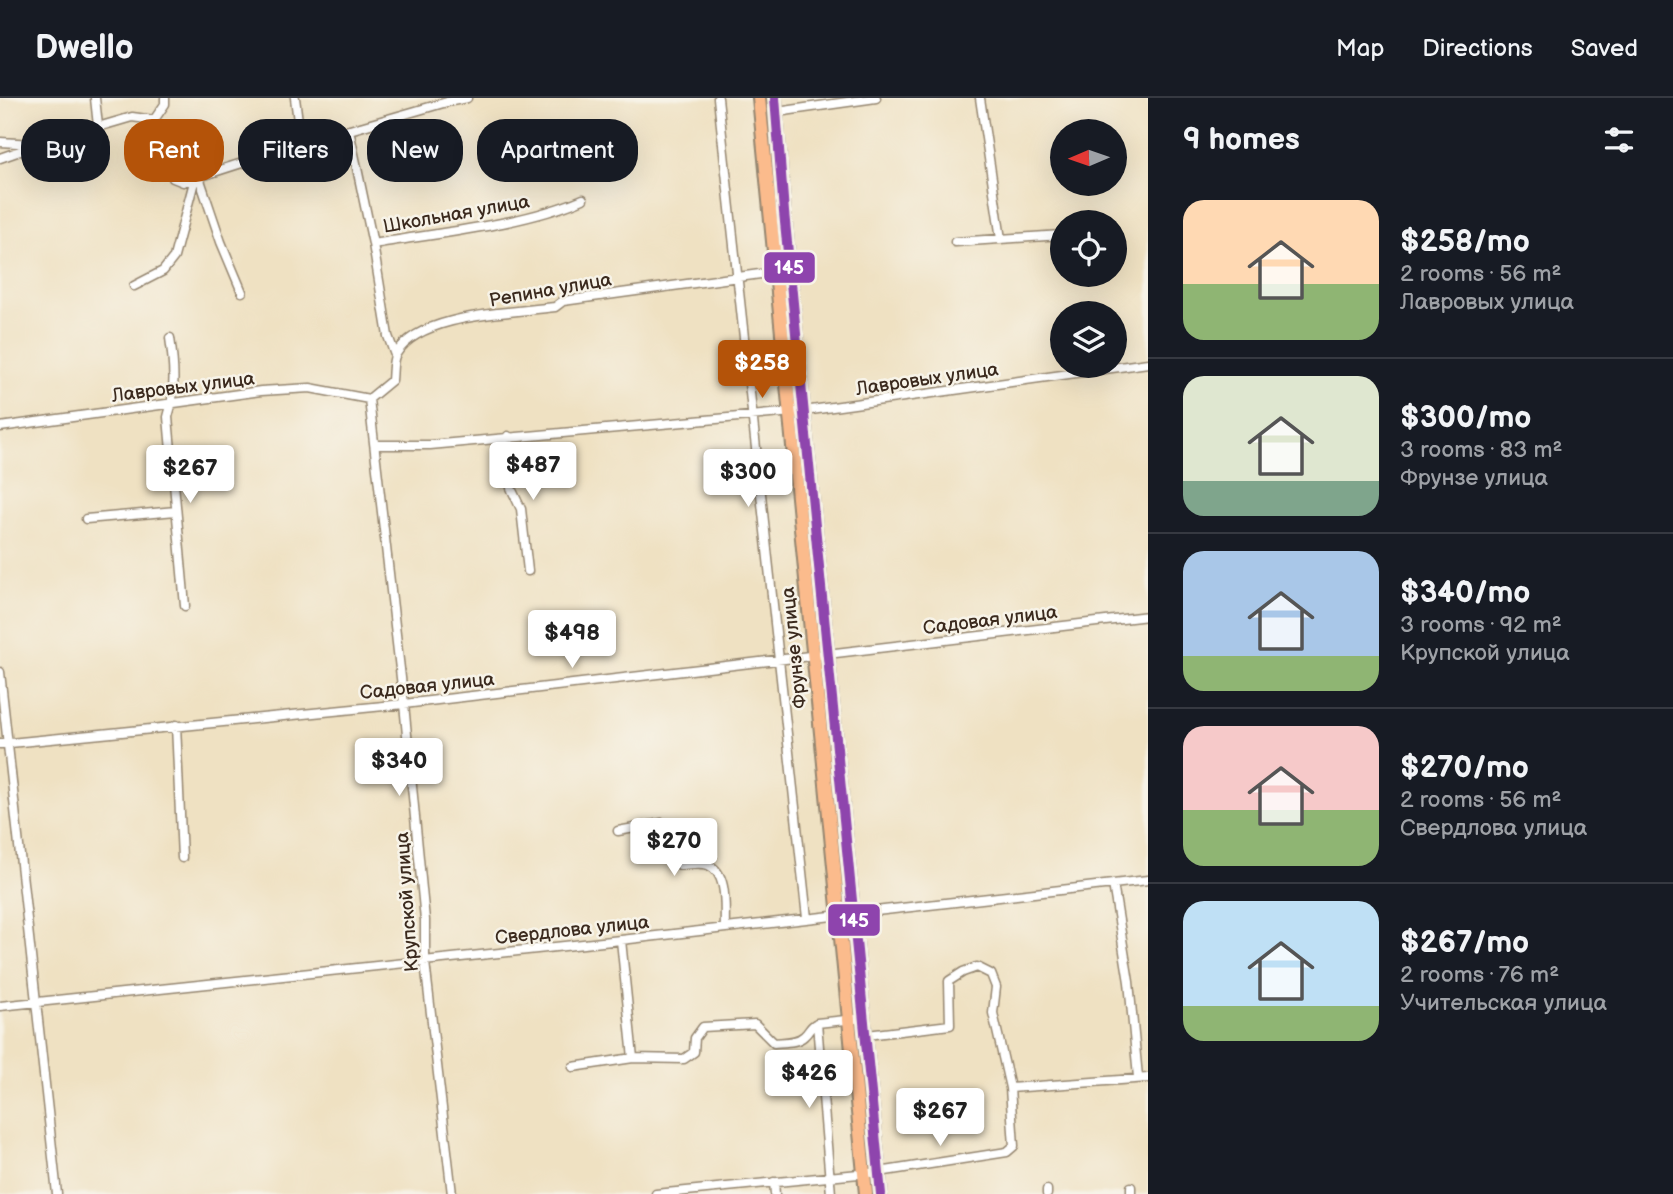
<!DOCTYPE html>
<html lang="en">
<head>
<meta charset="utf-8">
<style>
  :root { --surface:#171b24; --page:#20242c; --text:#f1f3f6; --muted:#9ea1a6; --line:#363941; --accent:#b45309 }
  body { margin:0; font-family:"Balsamiq Sans",sans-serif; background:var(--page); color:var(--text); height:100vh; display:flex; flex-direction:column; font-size:26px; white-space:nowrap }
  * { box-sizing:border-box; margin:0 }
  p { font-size:23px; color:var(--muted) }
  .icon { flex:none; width:38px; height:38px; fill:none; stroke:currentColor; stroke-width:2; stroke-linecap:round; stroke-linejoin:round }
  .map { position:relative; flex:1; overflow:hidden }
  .panel { display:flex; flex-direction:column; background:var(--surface); width:525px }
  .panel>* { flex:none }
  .guide { position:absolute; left:21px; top:21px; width:665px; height:63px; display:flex; gap:14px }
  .needle { width:46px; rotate:268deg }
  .buttons { position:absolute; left:1050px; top:21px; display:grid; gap:14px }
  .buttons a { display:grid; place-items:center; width:77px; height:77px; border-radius:50%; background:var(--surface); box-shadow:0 7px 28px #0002; font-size:35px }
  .price { position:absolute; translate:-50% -60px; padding:0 16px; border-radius:7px; background:#fff; color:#222; font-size:23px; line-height:46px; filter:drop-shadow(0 2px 4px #0008) }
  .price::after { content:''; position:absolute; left:50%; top:42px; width:21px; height:16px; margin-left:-10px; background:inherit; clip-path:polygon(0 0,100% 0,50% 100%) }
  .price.current { background:var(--accent); color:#fff }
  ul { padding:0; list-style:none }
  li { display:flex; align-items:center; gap:21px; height:175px; padding:0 35px }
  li+li { border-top:2px solid var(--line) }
  li span { display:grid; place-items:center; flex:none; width:196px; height:140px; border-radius:21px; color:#555 }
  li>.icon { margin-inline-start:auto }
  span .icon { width:84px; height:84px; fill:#fffc; stroke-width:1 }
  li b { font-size:30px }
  h2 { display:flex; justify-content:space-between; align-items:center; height:84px; padding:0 35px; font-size:30px }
  .chip { padding:0 24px; border-radius:28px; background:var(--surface); box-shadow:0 7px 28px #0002; font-size:24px; line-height:63px }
  .chip.current { background:var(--accent); color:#fff }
  header { display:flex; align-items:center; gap:42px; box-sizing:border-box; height:98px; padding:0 35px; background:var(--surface); border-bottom:2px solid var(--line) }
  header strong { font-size:33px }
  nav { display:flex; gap:38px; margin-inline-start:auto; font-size:24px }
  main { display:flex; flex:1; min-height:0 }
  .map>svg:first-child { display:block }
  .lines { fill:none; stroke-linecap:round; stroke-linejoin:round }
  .street-casing { stroke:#958670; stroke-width:11 }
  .primary-casing { stroke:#958670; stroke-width:16 }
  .street { stroke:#fff; stroke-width:8 }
  .primary { stroke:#fbbb8c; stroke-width:12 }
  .bus-1-casing { stroke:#f7f3e8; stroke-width:16 }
  .bus-1 { stroke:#8e44ad; stroke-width:10 }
  .labels { text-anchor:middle; stroke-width:5; stroke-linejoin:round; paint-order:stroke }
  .street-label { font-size:19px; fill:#3b2a1e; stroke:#f7f3e8 }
  .line-badge { stroke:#f7f3e8; stroke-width:2.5 }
  .badge-label { font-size:19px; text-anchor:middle; font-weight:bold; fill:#fff }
</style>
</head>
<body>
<header>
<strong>Dwello</strong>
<nav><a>Map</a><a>Directions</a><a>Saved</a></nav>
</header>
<main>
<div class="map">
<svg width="1148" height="1096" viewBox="0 0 1148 1096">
  <rect width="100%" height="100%" fill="#f7f3e8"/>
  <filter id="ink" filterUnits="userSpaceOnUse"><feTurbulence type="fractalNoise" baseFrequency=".0143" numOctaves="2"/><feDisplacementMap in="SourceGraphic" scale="14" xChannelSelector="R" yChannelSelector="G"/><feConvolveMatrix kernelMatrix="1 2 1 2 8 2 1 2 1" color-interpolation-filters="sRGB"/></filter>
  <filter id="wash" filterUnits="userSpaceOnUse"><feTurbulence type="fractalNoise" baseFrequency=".00686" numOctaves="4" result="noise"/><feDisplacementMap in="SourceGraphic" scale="28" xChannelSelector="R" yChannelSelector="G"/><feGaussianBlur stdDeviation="1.57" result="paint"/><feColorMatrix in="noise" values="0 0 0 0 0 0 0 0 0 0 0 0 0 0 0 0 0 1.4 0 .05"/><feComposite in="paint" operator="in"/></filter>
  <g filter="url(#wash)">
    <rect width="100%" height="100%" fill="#efe1c2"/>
  </g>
  <g filter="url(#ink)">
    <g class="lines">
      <defs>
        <path id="street" d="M95,0L98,28
          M295,0L301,46
          M718,0L807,820
          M980,0L1001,141
          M777,14L876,0
          M154,22L165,6V0
          M349,32L373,146L388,238L395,257
          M0,44L34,46
          M0,60L40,46L132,19L154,22L173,80L183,84L301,46L447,4L467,0
          M199,79L221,144L242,194
          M955,144L1062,137
          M373,146C438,135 524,127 583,101
          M134,188L163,173L174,159L195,80
          M170,240C174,267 176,293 168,319L185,508
          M369,301L404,606L425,822V864L452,1096
          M369,301L392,282C393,274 392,262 396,256C420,215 512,215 555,209L563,203L775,174
          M0,329L261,293L310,290L369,301
          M508,338L511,390L521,411L528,473
          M375,347H430L804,313L1148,265
          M86,421L176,413
          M0,574L57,1096
          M176,627L182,760
          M0,646L404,606L1148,518
          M618,733L662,725C673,736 671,753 680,767C688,767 700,764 708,767C729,775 724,812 725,830
          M1113,786L1129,884L1138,979
          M0,908L621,842L1148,782
          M817,925L831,1096
          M633,960L684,961L694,954L695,940L703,929L755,926L774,945C784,944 797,945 804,938C810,933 809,929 817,925L865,920
          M573,969L633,960L621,842
          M1010,990L1148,980
          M774,1084L775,1096
          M1131,1089V1096
          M1047,1092V1096
          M656,1096L879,1074L1007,1054L1014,1048L1010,990L993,915L996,889L991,876L977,869L963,874L949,883L950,927L867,937"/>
        <path id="primary" d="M759,0L866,1096
          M775,0L784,114L881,1096"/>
      </defs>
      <use href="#street" class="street-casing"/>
      <use href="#primary" class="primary-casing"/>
      <use href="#street" class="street"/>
      <use href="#primary" class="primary"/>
      <defs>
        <path id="bus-1" d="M775,0L784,114L881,1096"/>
      </defs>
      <use href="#bus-1" class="bus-1-casing"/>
      <use href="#bus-1" class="bus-1"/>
    </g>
  </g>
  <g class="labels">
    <g class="street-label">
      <text transform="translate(456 115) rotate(-10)" y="7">Школьная улица</text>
      <text transform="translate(550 191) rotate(-10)" y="7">Репина улица</text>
      <text transform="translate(927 280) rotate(-8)" y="7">Лавровых улица</text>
      <text transform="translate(183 288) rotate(-7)" y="7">Лавровых улица</text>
      <text transform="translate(990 521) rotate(-7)" y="7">Садовая улица</text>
      <text transform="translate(793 550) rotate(-96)" y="7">Фрунзе улица</text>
      <text transform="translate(427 587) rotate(-6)" y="7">Садовая улица</text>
      <text transform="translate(406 804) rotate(-94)" y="7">Крупской улица</text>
      <text transform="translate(572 831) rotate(-6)" y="7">Свердлова улица</text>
    </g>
  </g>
  <g class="line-badge">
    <rect x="763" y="153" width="53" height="33" rx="7" fill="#8e44ad"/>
    <rect x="827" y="805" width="54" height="34" rx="7" fill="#8e44ad"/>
  </g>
  <g class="badge-label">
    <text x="789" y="176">145</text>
    <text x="854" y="829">145</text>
  </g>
</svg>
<div class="buttons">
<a><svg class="needle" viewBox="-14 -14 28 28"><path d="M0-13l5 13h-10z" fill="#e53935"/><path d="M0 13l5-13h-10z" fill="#9ea1a6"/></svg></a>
<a><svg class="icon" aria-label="locate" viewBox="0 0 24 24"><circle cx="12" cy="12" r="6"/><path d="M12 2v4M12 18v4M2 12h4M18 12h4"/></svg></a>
<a><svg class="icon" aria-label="layers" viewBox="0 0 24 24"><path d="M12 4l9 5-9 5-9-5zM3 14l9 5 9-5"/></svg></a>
</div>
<b class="price current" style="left:762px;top:302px">$258</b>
<b class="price" style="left:533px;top:404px">$487</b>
<b class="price" style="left:190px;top:407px">$267</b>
<b class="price" style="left:748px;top:411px">$300</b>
<b class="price" style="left:572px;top:572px">$498</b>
<b class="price" style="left:399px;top:700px">$340</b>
<b class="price" style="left:674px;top:780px">$270</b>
<b class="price" style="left:809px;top:1012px">$426</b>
<b class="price" style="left:940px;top:1050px">$267</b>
<div class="guide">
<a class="chip">Buy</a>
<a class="chip current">Rent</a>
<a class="chip">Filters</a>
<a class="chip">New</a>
<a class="chip">Apartment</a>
</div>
</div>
<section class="panel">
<h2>9 homes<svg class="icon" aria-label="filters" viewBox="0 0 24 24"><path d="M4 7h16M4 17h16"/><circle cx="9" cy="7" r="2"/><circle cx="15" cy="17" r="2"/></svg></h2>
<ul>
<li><span style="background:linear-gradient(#ffd9b3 60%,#8fb573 0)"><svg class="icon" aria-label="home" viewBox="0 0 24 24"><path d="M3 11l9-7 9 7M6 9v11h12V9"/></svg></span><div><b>$258/mo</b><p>2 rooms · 56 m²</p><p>Лавровых улица</p></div></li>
<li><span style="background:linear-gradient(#dfe7d0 75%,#7fa58c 0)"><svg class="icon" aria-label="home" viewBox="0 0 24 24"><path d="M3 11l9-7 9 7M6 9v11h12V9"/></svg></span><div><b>$300/mo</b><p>3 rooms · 83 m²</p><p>Фрунзе улица</p></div></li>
<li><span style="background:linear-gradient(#a9c7e8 75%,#8fb573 0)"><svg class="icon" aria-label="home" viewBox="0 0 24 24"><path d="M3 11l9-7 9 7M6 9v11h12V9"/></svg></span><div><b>$340/mo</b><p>3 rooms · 92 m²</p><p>Крупской улица</p></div></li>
<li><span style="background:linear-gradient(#f6c9c9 60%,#8fb573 0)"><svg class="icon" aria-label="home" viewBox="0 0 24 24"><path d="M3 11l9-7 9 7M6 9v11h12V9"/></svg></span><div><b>$270/mo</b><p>2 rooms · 56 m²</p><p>Свердлова улица</p></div></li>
<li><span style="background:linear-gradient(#bfe0f5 75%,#8fb573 0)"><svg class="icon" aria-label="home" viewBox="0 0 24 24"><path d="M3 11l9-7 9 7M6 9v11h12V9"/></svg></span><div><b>$267/mo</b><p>2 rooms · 76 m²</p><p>Учительская улица</p></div></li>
</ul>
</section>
</main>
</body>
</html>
